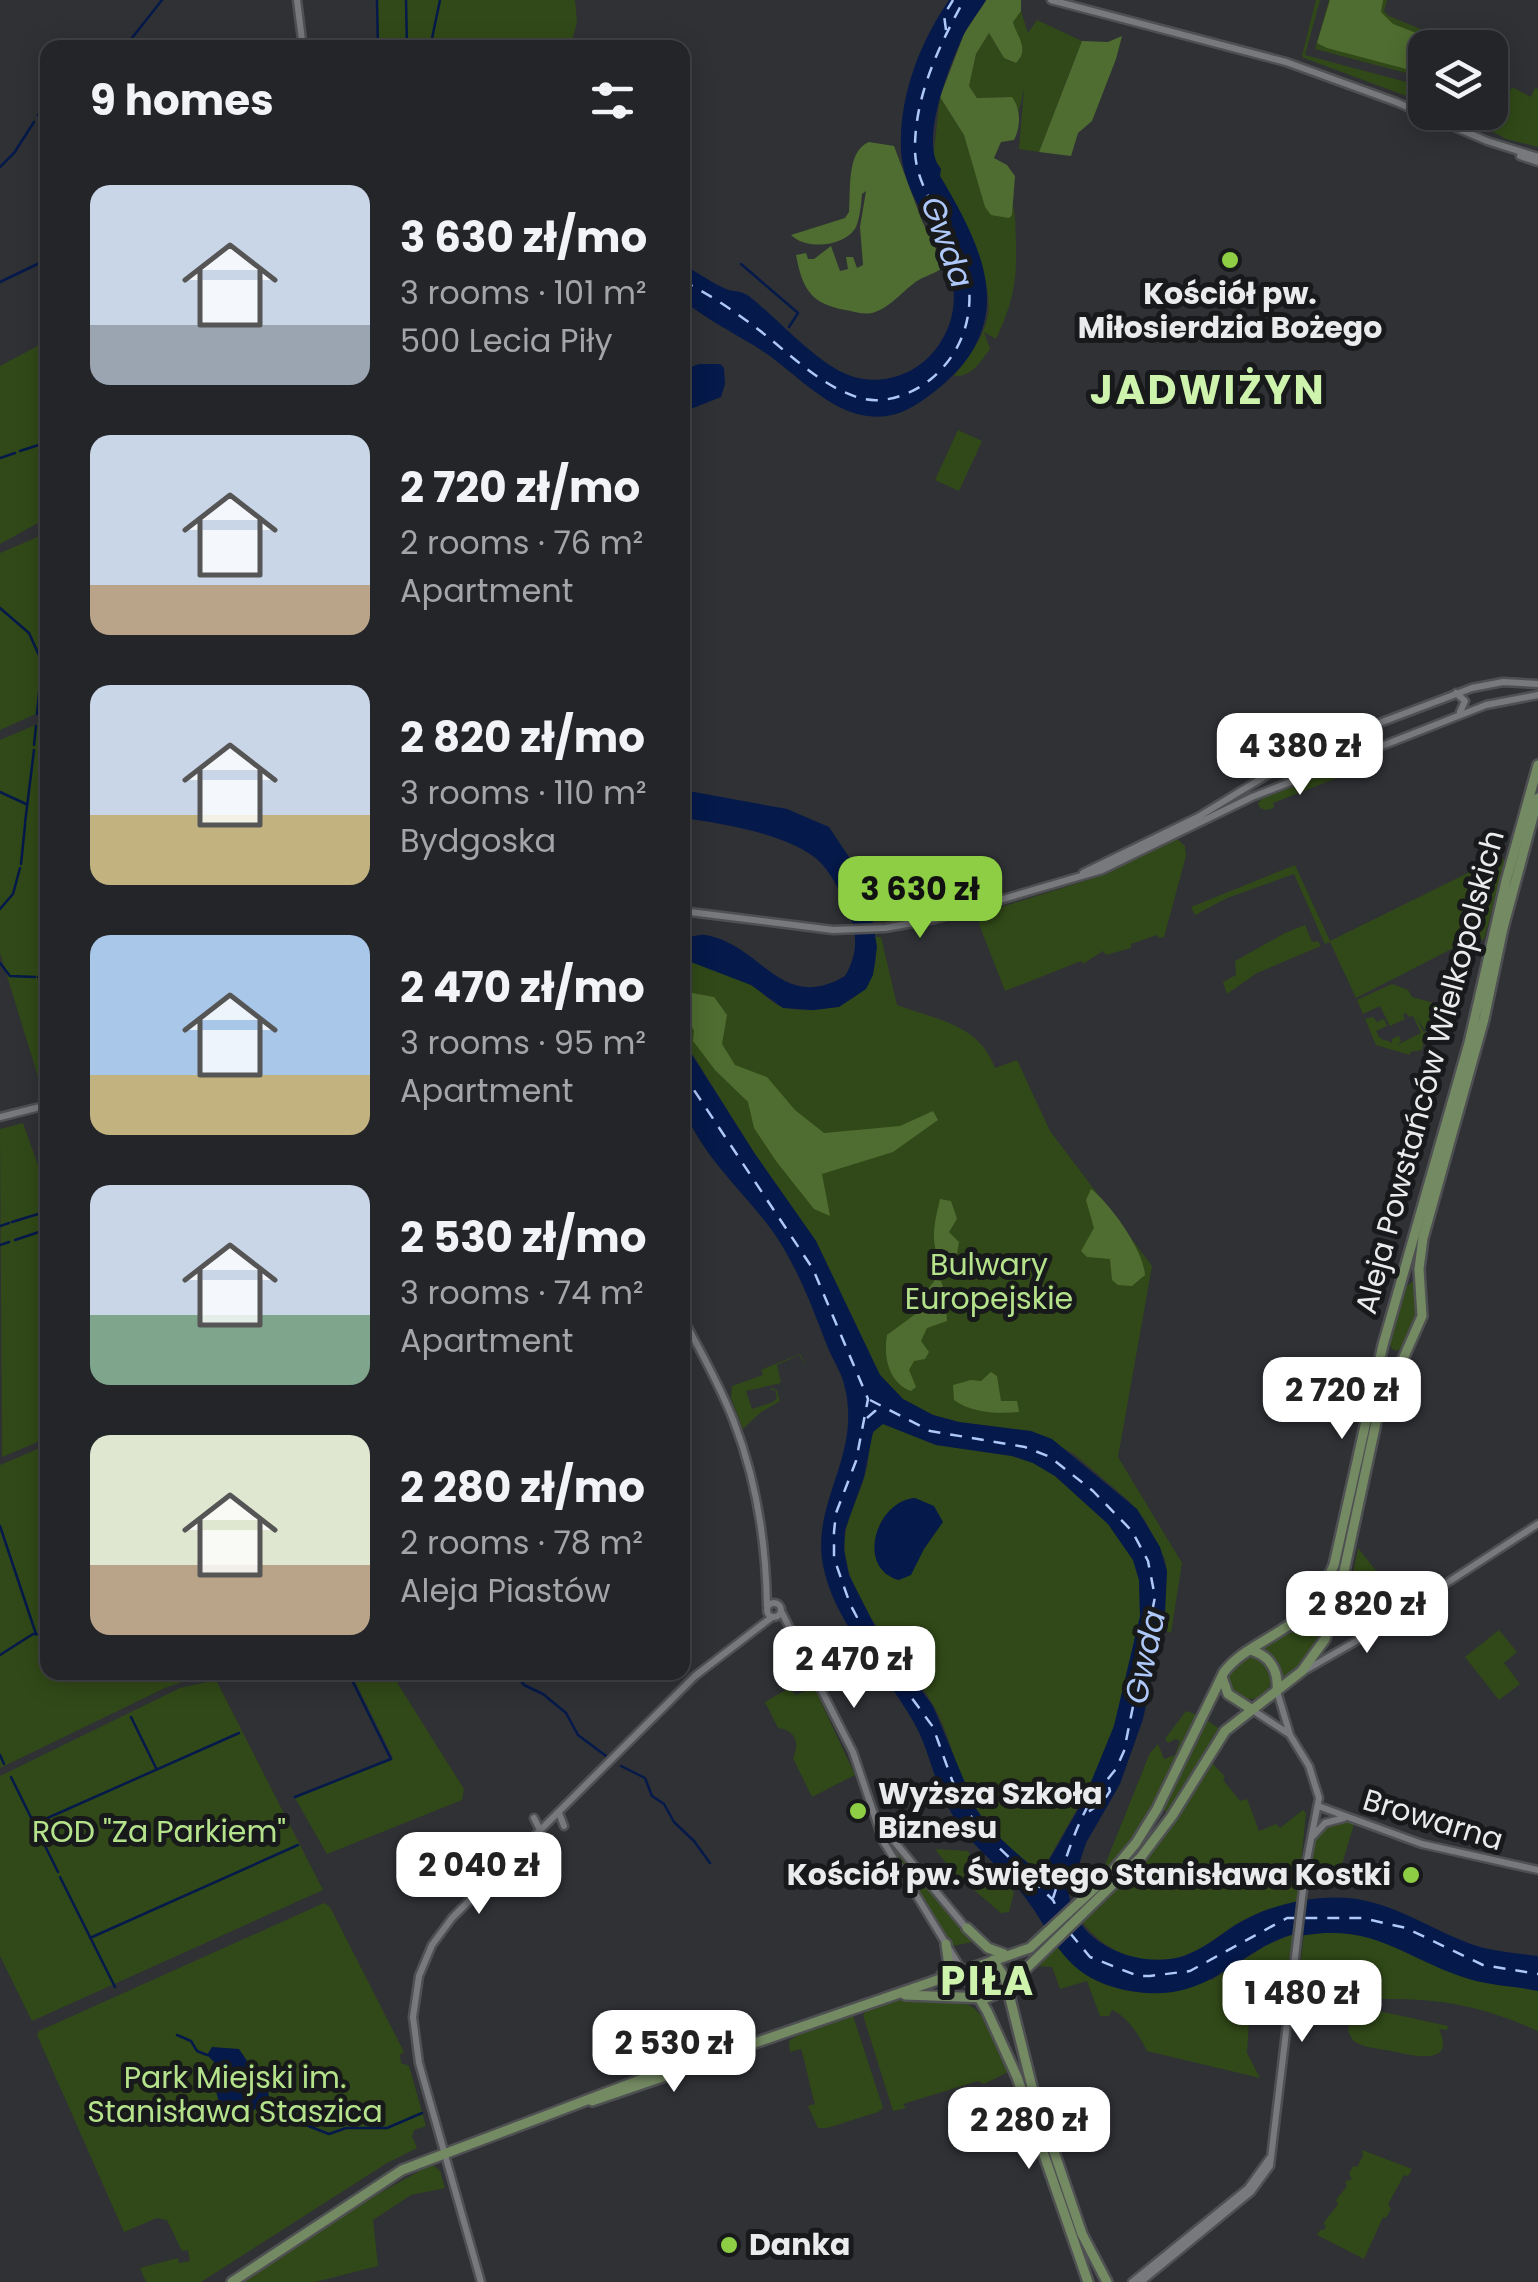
<!DOCTYPE html>
<html lang="en">
<head>
<meta charset="utf-8">
<style>
  :root { --surface:#232528; --page:#2b2d30; --text:#f1f3f6; --muted:#a3a5a8; --line:#404245; --accent:#8dce44 }
  body { margin:0; font-family:Poppins,sans-serif; background:var(--page); color:var(--text); height:100vh; display:flex; flex-direction:column; font-size:38px; white-space:nowrap }
  * { box-sizing:border-box; margin:0 }
  p { font-size:32px; color:var(--muted) }
  .icon { flex:none; width:55px; height:55px; fill:none; stroke:currentColor; stroke-width:2; stroke-linecap:round; stroke-linejoin:round }
  .map { position:relative; flex:1; overflow:hidden }
  .sheet { position:absolute; left:40px; top:40px; width:650px; height:1640px; display:flex; flex-direction:column; background:var(--surface); border-radius:20px; box-shadow:0 5px 25px #0003,0 0 0 2px var(--line) }
  .sheet>* { flex:none }
  .controls { position:absolute; left:1408px; top:30px; display:grid; gap:20px }
  .controls a { display:grid; place-items:center; width:100px; height:100px; border-radius:20px; background:var(--surface); box-shadow:0 5px 25px #0003,0 0 0 2px var(--line); font-size:50px }
  .price { position:absolute; translate:-50% -85px; padding:0 22px; border-radius:20px; background:#fff; color:#222; font-size:32px; line-height:65px; filter:drop-shadow(0 2px 5px #0008) }
  .price::after { content:''; position:absolute; left:50%; top:60px; width:30px; height:22px; margin-left:-15px; background:inherit; clip-path:polygon(0 0,100% 0,50% 100%) }
  .price.on { background:var(--accent); color:#111 }
  ul { padding:0; list-style:none }
  li { display:flex; align-items:center; gap:30px; height:250px; padding:0 50px }
  li span { display:grid; place-items:center; flex:none; width:280px; height:200px; border-radius:20px; color:#555 }
  li>.icon { margin-inline-start:auto }
  span .icon { width:120px; height:120px; fill:#fffc; stroke-width:1 }
  li b { font-size:42px }
  h2 { display:flex; justify-content:space-between; align-items:center; height:120px; padding:0 50px; font-size:42px }
  .map>svg:first-child { display:block }
  .green { fill:#314918 }
  .forest { fill:#4f6d30 }
  .water { fill:#05194a; fill-rule:evenodd }
  .lines { fill:none; stroke-linecap:round; stroke-linejoin:round }
  .stream { stroke:#05194a; stroke-width:2.5 }
  .ferry { stroke:#aec8f9; stroke-width:2.5; stroke-dasharray:12 10; stroke-linecap:butt }
  .minor-casing { stroke:#4e5052; stroke-width:11 }
  .major-casing { stroke:#4e5052; stroke-width:14 }
  .minor { stroke:#77797d; stroke-width:6 }
  .major { stroke:#748a63; stroke-width:9 }
  .poi-dot { fill:#8dce44; stroke:#18191b; stroke-width:4 }
  .labels { text-anchor:middle; stroke-width:10; stroke-linejoin:round; paint-order:stroke }
  .poi-label { font-size:30px; font-weight:bold; fill:#eaebed; stroke:#18191b; text-anchor:start }
  .street-label { font-size:30px; fill:#eaebed; stroke:#18191b }
  .park-label { font-size:30px; fill:#b5e38b; stroke:#18191b }
  .water-label { font-size:32px; font-style:italic; fill:#aec8f9; stroke:#18191b }
  .district-label { font-size:40px; font-weight:bold; letter-spacing:2.5px; fill:#cdf3ad; stroke:#18191b }
</style>
</head>
<body>
<div class="map">
<svg width="1538" height="2282" viewBox="0 0 1538 2282">
  <rect width="100%" height="100%" fill="#2f3135"/>
  <path class="green" d="M377,0H575L577,22L571,46L565,47H378Z
    M1316,0H1320L1305,55L1425,87V103L1304,58L1302,56Z
    M1329,0H1387L1384,11L1389,16L1430,33L1447,29L1443,39L1454,43L1458,34L1491,47L1425,48V78L1315,49Z
    M1021,11L1028,33L1037,20L1082,41L1039,152L1019,149L1024,89L1019,111L1011,97L977,98L969,86L976,54L989,33L1004,58L1015,63L1020,59L1013,21Z
    M1512,87L1531,97L1535,88L1538,89V147L1506,139L1483,126L1486,117L1502,110Z
    M940,97L964,135L977,176L1012,215L1013,205L1015,216C1017,269 1019,290 996,339L984,332L990,349C980,362 972,377 954,376C968,359 984,337 988,315C994,277 960,208 940,176V166L933,160Z
    M47,341V518L0,544V366Z
    M958,430L982,441L959,491L935,480Z
    M47,533V709L0,730V553Z
    M47,720L48,1092L43,1093L0,953V740Z
    M1375,754L1378,757L1376,768L1368,771L1365,767L1273,803L1274,808L1266,810L1260,808L1258,803L1262,799Z
    M1177,839L1185,846L1186,856L1164,937L1159,938L1157,935L1131,944V948L1106,955L1103,951L1083,964L1081,961L1005,991L979,924L982,913L1107,874L1168,841Z
    M1498,851L1505,861L1484,940L1473,938L1356,998L1330,942L1325,944L1294,874L1227,898L1195,915L1191,907L1295,865L1330,941L1482,866Z
    M1305,925L1312,942L1318,941L1321,946L1257,973L1227,994L1223,982L1236,975L1235,961L1285,933Z
    M874,937H881L897,1005C937,1020 979,1024 995,1068L1017,1060L1050,1131L1152,1266L1118,1457L1182,1563L1171,1633L1162,1629L1167,1572L1165,1559L1145,1520L1128,1500L1074,1454L1031,1431L959,1422L933,1415L903,1399L880,1375L816,1241L755,1154L683,1039V959C704,966 728,972 748,983C761,990 771,1005 786,1008C836,1018 887,994 874,937Z
    M1392,984L1408,990L1412,997L1445,1006L1438,1032L1424,1029L1416,1016L1423,1031L1437,1033V1036L1429,1033L1424,1039L1422,1050L1410,1052V1055L1376,1045L1365,1019L1373,1017L1377,1022L1384,1019L1387,1026L1376,1031C1381,1043 1385,1038 1392,1043V1039L1399,1036L1401,1041L1397,1045L1421,1033L1413,1016L1409,1017L1406,1013L1403,1014L1405,1019L1390,1026L1380,1006L1363,1014L1357,1000Z
    M23,1123L47,1191V1438L2,1457L0,1129Z
    M1416,1280C1417,1303 1420,1338 1397,1351L1392,1349C1383,1332 1397,1287 1416,1280Z
    M800,1354L806,1366L799,1355L777,1365L781,1383L746,1391L752,1409L773,1402L777,1398L775,1390H770L772,1388L777,1390L780,1401L761,1412L743,1429L731,1398L732,1386L763,1375L761,1370Z
    M883,1424L936,1445L1012,1456L1033,1463L1055,1476L1108,1524L1133,1560L1139,1580L1140,1616L1114,1726L1090,1786L1044,1867L1037,1868C1014,1855 992,1831 977,1809C957,1779 953,1742 936,1710C908,1657 853,1616 845,1552C842,1519 862,1495 868,1464C870,1449 868,1431 883,1424Z
    M47,1445L48,1672L209,1673L165,1688L0,1768V1465Z
    M1358,1548L1389,1587L1399,1590L1405,1600C1390,1610 1368,1623 1351,1613L1348,1597Z
    M1326,1630L1307,1661L1281,1684L1276,1662L1258,1647L1290,1631Z
    M1499,1630L1517,1652L1504,1663L1520,1684L1499,1700L1465,1657Z
    M1229 1678a21 21 0 1 1 42 0a21 21 0 1 1-42 0Z
    M351,1673H391L464,1789L462,1800L327,1854L295,1798L393,1758Z
    M216,1680L323,1890L32,2021L0,1956V1776L180,1688Z
    M814,1687L855,1775L812,1797L793,1758C800,1744 796,1730 778,1728L765,1702L789,1688L796,1695Z
    M1186,1711L1198,1715L1155,1807L1141,1830L1105,1875L1103,1870L1150,1753L1158,1744L1164,1759L1175,1755L1180,1741L1176,1739L1168,1743L1165,1739Z
    M1204,1718L1221,1730L1171,1810L1166,1812L1162,1807Z
    M1206,1756L1225,1777L1223,1780L1240,1801L1247,1799L1259,1831L1276,1824L1280,1828L1303,1810L1306,1813L1297,1902C1280,1906 1260,1912 1244,1920C1225,1929 1210,1945 1190,1953C1149,1971 1102,1953 1079,1917L1149,1847Z
    M1343,1821L1354,1824L1340,1871L1311,1862C1314,1838 1318,1826 1343,1821Z
    M892,1846H894L973,1942L952,1946Z
    M935,1849L968,1851L972,1859L989,1876L993,1872L1014,1892L1009,1912L1001,1913L953,1872Z
    M324,1903L330,1907L404,2052L400,2055L401,2063L409,2066L426,2126L414,2130L412,2136L417,2148L387,2163L201,2282H146L140,2268L178,2258L179,2263L190,2261L188,2250L182,2251L167,2220L157,2218L124,2232L37,2035L39,2031Z
    M1322,1932L1363,1934L1538,1990V2031C1468,2000 1425,1997 1350,2000L1344,2006L1296,1999L1304,1935Z
    M1293,1934L1283,1997L1270,1996L1271,1989L1252,1987L1234,2002L1231,2018L1249,2023L1247,2053L1260,2078L1147,2051C1140,2036 1127,2016 1112,2010L1109,2016H1100L1087,1981L1060,1989L1052,1967L1036,1966L1056,1948L1212,1980L1267,1945Z
    M901,1999L965,2003C985,2011 1008,2050 1008,2072L984,2084L978,2081L903,2104L906,2108L893,2111L863,2015L868,2009Z
    M1351,2005L1448,2026L1447,2030L1439,2029C1457,2068 1411,2055 1391,2051C1381,2049 1368,2048 1359,2044C1351,2040 1352,2038 1348,2031L1350,2020L1358,2011L1350,2009Z
    M853,2016L883,2108L878,2112L827,2128H818L808,2106L815,2104C809,2085 807,2068 801,2049L790,2052L789,2041L799,2034Z
    M1362,2150L1412,2169L1408,2176L1404,2175L1388,2204L1391,2209L1386,2218L1383,2217L1364,2259L1317,2235L1320,2230H1324L1326,2226L1323,2224L1338,2204L1336,2200L1347,2186L1345,2182L1352,2179L1349,2174L1353,2166L1357,2167L1363,2156Z
    M432,2164L440,2171L445,2188L411,2195L373,2220L378,2266L315,2282H241L358,2205Z"/>
  <path class="forest" d="M986,0H1021V11L1013,22C1017,37 1030,49 1016,63L1004,58L989,33L976,54L969,86L977,98L1012,97C1021,109 1021,126 1014,140L1001,142L994,158L1007,165L1015,176L1012,215L1009,218L991,215L985,207L964,135L940,97L964,34Z
    M1330,0H1383L1381,12L1393,24L1453,47L1425,48V74L1327,48L1317,43Z
    M1122,36L1116,59L1092,121L1078,133L1071,156L1039,152L1082,41L1108,42Z
    M869,142L894,146L922,221L942,261L941,269C932,275 921,277 913,284C901,293 890,307 875,312C867,315 858,313 851,311C813,305 803,293 796,255L806,253L808,259H814L831,246L840,271L848,269L846,257H853L857,268L863,265L860,227L866,191L862,194C861,205 860,217 856,227C846,246 807,251 791,235L845,218L849,212C851,191 846,151 869,142Z
    M687,992L714,997L727,1015L722,1044L735,1065L767,1077L795,1110L824,1133L900,1126L933,1111L938,1120L893,1152L822,1174L830,1216L814,1209L776,1161L754,1128L748,1102L715,1070L693,1041L694,1031L683,1006Z
    M1091,1189C1110,1203 1144,1251 1145,1275L1132,1286L1118,1285L1112,1280L1110,1259L1087,1257L1081,1251L1094,1228L1086,1200Z
    M940,1199L951,1201L957,1219L949,1232L959,1242L955,1266C924,1260 935,1221 940,1199Z
    M935,1280L941,1281L945,1292L947,1321L927,1328L921,1341L929,1352L925,1359L914,1361L909,1370L916,1387L911,1391C889,1383 883,1357 887,1335L921,1310L925,1293Z
    M991,1372L997,1376L1001,1401H1017L1019,1412C998,1414 971,1413 954,1400L953,1385L971,1380L981,1381Z"/>
  <path class="water" d="M949,0H986C979,12 970,22 964,34C950,64 918,143 941,169L940,176C987,254 1019,326 934,392C908,412 889,422 857,414C824,405 794,373 767,354C742,337 714,324 689,305L683,298V265C698,272 714,285 729,290C737,292 743,291 750,297C778,319 818,365 851,376C874,384 902,379 922,363C936,352 946,336 951,319C968,254 903,211 901,149C899,96 920,42 949,0Z
    M699,364H720L724,368L725,384L721,397L683,412V370Z
    M683,790L787,809L829,827L855,866L868,894L877,947L873,975L866,989L839,1007L813,1010L783,1008L751,985L683,959V938C690,938 699,934 705,935C762,944 781,1014 845,976C858,955 858,932 848,911C840,894 835,878 821,863C794,835 721,823 683,818Z
    M682,1039L755,1154L816,1241L880,1375L903,1399L933,1415L959,1422L1031,1431L1052,1439L1137,1509L1160,1547L1167,1571L1165,1614L1143,1719L1120,1784L1086,1843L1069,1895C1076,1945 1140,1970 1184,1956C1204,1949 1220,1935 1237,1924C1268,1905 1312,1895 1348,1898C1395,1902 1434,1932 1477,1946C1497,1952 1518,1953 1538,1956V1991C1515,1986 1492,1986 1469,1979C1407,1960 1377,1924 1306,1935C1301,1936 1296,1934 1291,1935C1235,1952 1208,2005 1130,1991C1055,1977 1056,1930 1014,1884C993,1860 968,1843 952,1814C934,1785 930,1750 913,1721C885,1671 840,1631 825,1574C806,1505 864,1458 844,1384C841,1372 833,1360 828,1348C812,1307 797,1265 771,1229C742,1190 702,1156 684,1109C677,1090 683,1060 682,1039ZM883,1424L936,1445L1012,1456L1033,1463L1055,1476L1108,1524L1133,1560L1139,1580L1140,1616L1114,1726L1084,1799L1048,1862L1040,1869L1033,1868L990,1829L976,1809L933,1706L877,1630L849,1575L844,1550L845,1530L864,1477L873,1432Z
    M915,1498L934,1506L943,1522L924,1549L911,1575L899,1580C855,1568 876,1501 915,1498Z
    M212,2047L239,2049L250,2065L268,2075L269,2109C258,2113 260,2101 247,2117L238,2119L219,2102L212,2078L214,2062L207,2055Z"/>
  <g class="lines">
    <path class="stream" d="M377,0L378,48
      M406,0L407,48
      M124,48L162,0
      M430,48L440,0
      M38,115L48,108
      M0,167L14,153L34,122
      M741,264L798,313L789,327
      M0,282L48,259
      M20,451L48,442
      M0,458L15,453
      M0,608L29,633L42,662L37,714
      M34,745L36,726
      M0,792L26,804
      M25,823L34,750
      M21,864L25,825
      M0,909L13,894L20,868
      M0,963L10,976L35,977
      M38,977L48,978
      M12,1222L48,1211
      M0,1226L9,1223
      M15,1240L48,1229
      M0,1245L9,1242
      M0,1526L36,1634
      M0,1655L33,1634L48,1635
      M515,1672L524,1685L543,1694L566,1713L578,1735L606,1756
      M131,1717L156,1768
      M0,1755L4,1764
      M621,1766L645,1778L652,1796L664,1804L674,1822L694,1841L710,1863
      M11,1777L58,1872
      M295,1797L391,1759L348,1672
      M34,1824L239,1733
      M60,1877L115,1987
      M90,1938L298,1845
      M177,2035L191,2041L197,2051L207,2055
      M267,2110L329,2134L346,2128H387L422,2113"/>
    <path class="ferry" d="M946,30L944,15L953,0
      M682,281C708,293 737,313 759,330C790,354 822,387 860,398C884,405 913,394 931,379C973,344 980,288 955,241C939,213 916,185 915,151C914,97 939,46 964,0
      M682,1072L813,1269L868,1399L856,1461L836,1513L834,1532V1558L850,1604L868,1638L933,1727L952,1780L966,1810L985,1834L1053,1900L1066,1926
      M870,1400L930,1431L1025,1447L1050,1457L1093,1491L1132,1531L1148,1561L1155,1597L1124,1751L1116,1769L1103,1785
      M867,1418L875,1411L886,1412
      M1053,1898C1062,1872 1083,1794 1108,1784L1110,1791L1103,1802L1085,1814
      M1070,1933L1090,1957L1138,1976H1150L1190,1971L1287,1918H1362L1406,1928L1483,1965L1538,1974"/>
    <defs>
      <path id="minor" d="M297,0L303,48
        M1051,0L1286,62L1396,102L1487,141L1538,157
        M1520,156L1538,162
        M1456,693L1465,701L1460,712
        M1315,752L1311,762L1320,770
        M1083,873L1198,817L1282,766L1329,742L1472,688L1503,682L1538,684
        M682,911L833,930L885,928L935,919L1102,870L1252,797L1486,705L1538,695
        M0,1117L48,1105
        M682,1316C700,1351 720,1385 734,1422C756,1479 766,1544 767,1606
        M767 1610a7 7 0 1 1 14 0a7 7 0 1 1-14 0Z
        M1337,1604L1344,1617L1360,1626
        M781,1611L853,1752L883,1841L962,1970
        M1287,1627H1352L1384,1621
        M1304,1671L1365,1636L1538,1524
        M1251,1709L1289,1734
        M1318,1806L1422,1844L1538,1870
        M559,1813L564,1826
        M534,1818L540,1830
        M879,1823L967,1929
        M1313,1836L1325,1823L1344,1818
        M481,2282L419,2063L413,2017L419,1976L432,1945L452,1918L667,1704L695,1676L772,1617
        M1132,2282L1248,2188L1269,2159
        M1141,2282L1251,2192L1270,2166L1306,1865L1319,1798L1309,1766L1290,1735L1277,1691"/>
      <path id="major" d="M1250,1650C1270,1655 1279,1671 1277,1691
        M1222,1677L1228,1694L1251,1709
        M967,1928L988,1948L1004,1954
        M993,1960L1005,1978L1032,2087L1082,2234L1107,2282
        M962,1970L987,2011L1017,2077L1088,2282
        M942,1975L949,1966L946,1944
        M905,1995L986,1998L1003,1991L1141,1857L1172,1816L1225,1731L1302,1671L1325,1639L1337,1604L1377,1418L1422,1316L1419,1269L1423,1238L1484,1019L1503,928L1538,798
        M592,2101L677,2072
        M232,2282L402,2170L661,2072L688,2066L1030,1948L1111,1873L1136,1843L1157,1809L1224,1672C1239,1653 1260,1644 1280,1631C1305,1616 1323,1592 1334,1565L1383,1345L1469,1043L1506,881L1538,765"/>
    </defs>
    <use href="#minor" class="minor-casing"/>
    <use href="#major" class="major-casing"/>
    <use href="#minor" class="minor"/>
    <use href="#major" class="major"/>
  </g>
  <g class="poi-dot">
    <circle cx="1230" cy="260" r="10"/>
    <circle cx="858" cy="1811" r="10"/>
    <circle cx="1411" cy="1875" r="10"/>
    <circle cx="729" cy="2245" r="10"/>
  </g>
  <g class="labels">
    <g class="poi-label">
      <text x="1230" y="304" text-anchor="middle">Kościół pw.<tspan x="1230" dy="34">Miłosierdzia Bożego</tspan></text>
      <text x="878" y="1804">Wyższa Szkoła<tspan x="878" dy="34">Biznesu</tspan></text>
      <text x="1391" y="1885" text-anchor="end">Kościół pw. Świętego Stanisława Kostki</text>
      <text x="749" y="2255">Danka</text>
    </g>
    <g class="street-label">
      <text transform="translate(1430 1072) rotate(-75)" y="10">Aleja Powstańców Wielkopolskich</text>
      <text transform="translate(1433 1820) rotate(17)" y="10">Browarna</text>
    </g>
    <g class="park-label">
      <text x="989" y="1275">Bulwary<tspan x="989" dy="34">Europejskie</tspan></text>
      <text x="159" y="1842">ROD "Za Parkiem"</text>
      <text x="235" y="2088">Park Miejski im.<tspan x="235" dy="34">Stanisława Staszica</tspan></text>
    </g>
    <g class="water-label">
      <text transform="translate(947 242) rotate(70)" y="11">Gwda</text>
      <text transform="translate(1145 1657) rotate(-78)" y="11">Gwda</text>
    </g>
    <g class="district-label">
      <text x="1208" y="404">JADWIŻYN</text>
      <text x="988" y="1995">PIŁA</text>
    </g>
  </g>
</svg>
<div class="controls">
<a><svg class="icon" aria-label="layers" viewBox="0 0 24 24"><path d="M12 4l9 5-9 5-9-5zM3 14l9 5 9-5"/></svg></a>
</div>
<b class="price" style="left:1300px;top:798px">4 380 zł</b>
<b class="price on" style="left:920px;top:941px">3 630 zł</b>
<b class="price" style="left:1342px;top:1442px">2 720 zł</b>
<b class="price" style="left:1367px;top:1656px">2 820 zł</b>
<b class="price" style="left:854px;top:1711px">2 470 zł</b>
<b class="price" style="left:479px;top:1917px">2 040 zł</b>
<b class="price" style="left:1302px;top:2045px">1 480 zł</b>
<b class="price" style="left:674px;top:2095px">2 530 zł</b>
<b class="price" style="left:1029px;top:2172px">2 280 zł</b>
<section class="sheet">
<h2>9 homes<svg class="icon" aria-label="filters" viewBox="0 0 24 24"><path d="M4 7h16M4 17h16"/><circle cx="9" cy="7" r="2"/><circle cx="15" cy="17" r="2"/></svg></h2>
<ul>
<li><span style="background:linear-gradient(#c9d6e8 70%,#9aa5b1 0)"><svg class="icon" aria-label="home" viewBox="0 0 24 24"><path d="M3 11l9-7 9 7M6 9v11h12V9"/></svg></span><div><b>3 630 zł/mo</b><p>3 rooms · 101 m²</p><p>500 Lecia Piły</p></div></li>
<li><span style="background:linear-gradient(#c9d6e8 75%,#b9a48a 0)"><svg class="icon" aria-label="home" viewBox="0 0 24 24"><path d="M3 11l9-7 9 7M6 9v11h12V9"/></svg></span><div><b>2 720 zł/mo</b><p>2 rooms · 76 m²</p><p>Apartment</p></div></li>
<li><span style="background:linear-gradient(#c9d6e8 65%,#c2b280 0)"><svg class="icon" aria-label="home" viewBox="0 0 24 24"><path d="M3 11l9-7 9 7M6 9v11h12V9"/></svg></span><div><b>2 820 zł/mo</b><p>3 rooms · 110 m²</p><p>Bydgoska</p></div></li>
<li><span style="background:linear-gradient(#a9c7e8 70%,#c2b280 0)"><svg class="icon" aria-label="home" viewBox="0 0 24 24"><path d="M3 11l9-7 9 7M6 9v11h12V9"/></svg></span><div><b>2 470 zł/mo</b><p>3 rooms · 95 m²</p><p>Apartment</p></div></li>
<li><span style="background:linear-gradient(#c9d6e8 65%,#7fa58c 0)"><svg class="icon" aria-label="home" viewBox="0 0 24 24"><path d="M3 11l9-7 9 7M6 9v11h12V9"/></svg></span><div><b>2 530 zł/mo</b><p>3 rooms · 74 m²</p><p>Apartment</p></div></li>
<li><span style="background:linear-gradient(#dfe7d0 65%,#b9a48a 0)"><svg class="icon" aria-label="home" viewBox="0 0 24 24"><path d="M3 11l9-7 9 7M6 9v11h12V9"/></svg></span><div><b>2 280 zł/mo</b><p>2 rooms · 78 m²</p><p>Aleja Piastów</p></div></li>
</ul>
</section>
</div>
</body>
</html>
